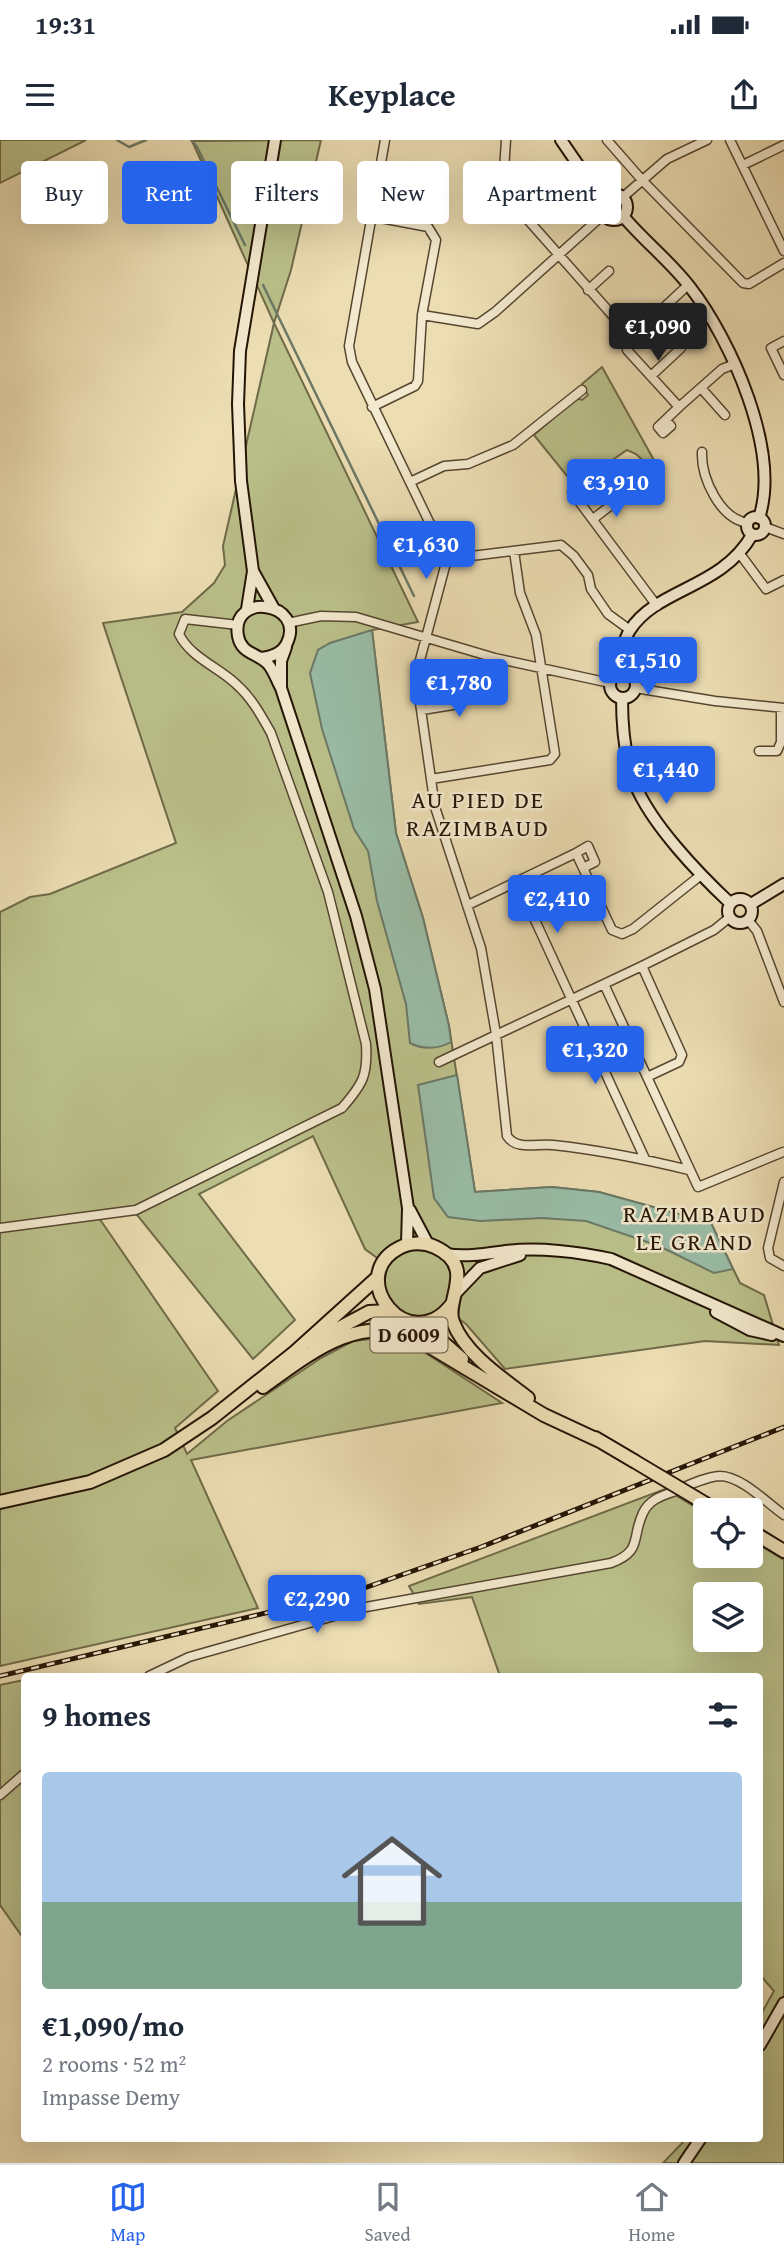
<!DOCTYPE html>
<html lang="en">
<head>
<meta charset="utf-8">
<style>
  :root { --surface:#fff; --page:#f2f2f3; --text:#1f2937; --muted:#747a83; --line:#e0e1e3; --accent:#2563eb }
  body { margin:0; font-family:"Gentium Book Plus",serif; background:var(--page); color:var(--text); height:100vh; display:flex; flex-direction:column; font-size:26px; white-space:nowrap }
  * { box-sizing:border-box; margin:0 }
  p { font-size:23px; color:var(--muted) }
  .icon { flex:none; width:38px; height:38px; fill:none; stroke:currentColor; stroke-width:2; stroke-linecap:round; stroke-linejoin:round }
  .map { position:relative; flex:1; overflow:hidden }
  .panel { position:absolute; left:21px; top:1533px; width:742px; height:469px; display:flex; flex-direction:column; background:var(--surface); border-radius:7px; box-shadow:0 7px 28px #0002 }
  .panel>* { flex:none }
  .guide { position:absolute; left:21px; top:21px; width:742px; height:63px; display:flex; gap:14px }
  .tools { position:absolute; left:693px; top:1358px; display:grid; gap:14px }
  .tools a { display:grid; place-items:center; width:70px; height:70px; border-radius:7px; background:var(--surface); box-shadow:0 7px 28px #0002; font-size:35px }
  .price { position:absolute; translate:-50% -60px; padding:0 16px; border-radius:7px; background:var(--accent); color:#fff; font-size:23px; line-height:46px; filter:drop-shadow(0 2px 4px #0008) }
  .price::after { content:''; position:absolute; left:50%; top:42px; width:21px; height:16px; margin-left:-10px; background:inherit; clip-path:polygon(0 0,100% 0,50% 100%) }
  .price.selected { background:#222; color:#fff }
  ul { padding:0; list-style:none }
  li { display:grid; align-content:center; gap:14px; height:371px; padding:0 21px }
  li+li { border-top:2px solid var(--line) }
  li span { display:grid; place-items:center; height:217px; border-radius:7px; color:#555 }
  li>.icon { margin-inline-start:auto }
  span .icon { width:126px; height:126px; fill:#fffc; stroke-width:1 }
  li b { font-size:30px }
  h2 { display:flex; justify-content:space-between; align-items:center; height:84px; padding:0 21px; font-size:30px }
  .pill { padding:0 24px; border-radius:7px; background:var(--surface); box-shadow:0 7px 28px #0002; font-size:24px; line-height:63px }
  .pill.selected { background:var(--accent); color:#fff }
  .status { display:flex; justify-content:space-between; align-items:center; height:49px; padding:0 35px; background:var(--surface); direction:ltr }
  .status svg { height:19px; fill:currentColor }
  header { display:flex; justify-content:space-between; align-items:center; height:91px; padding:0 21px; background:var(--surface); font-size:32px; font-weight:800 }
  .tab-bar { display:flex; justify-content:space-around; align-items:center; height:98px; border-top:2px solid var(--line); background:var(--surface); font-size:19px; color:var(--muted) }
  .tab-bar a { display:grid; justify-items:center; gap:4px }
  .tab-bar .selected { color:var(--accent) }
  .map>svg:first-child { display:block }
  .green { fill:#bac08a; stroke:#6f6a48; stroke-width:2; fill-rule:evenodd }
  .water { fill:#9abda8; stroke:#6b7967; stroke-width:2 }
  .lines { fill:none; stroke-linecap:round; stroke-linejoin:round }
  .stream { stroke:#6b7967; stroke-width:2.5 }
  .street-casing { stroke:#564630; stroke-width:11 }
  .secondary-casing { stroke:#241405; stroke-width:14 }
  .primary-casing { stroke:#241405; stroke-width:16 }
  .street { stroke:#f3e9ce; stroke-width:8 }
  .secondary { stroke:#f3e9ce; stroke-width:10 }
  .primary { stroke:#ecddb3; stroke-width:12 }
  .rail-casing { stroke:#241405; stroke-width:5 }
  .rail { stroke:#f3e9ce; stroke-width:2.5; stroke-dasharray:8; stroke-linecap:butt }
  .primary-bridge-casing { stroke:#241405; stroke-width:16; stroke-linecap:butt }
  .primary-bridge { stroke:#ecddb3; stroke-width:12 }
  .labels { text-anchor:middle; stroke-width:5; stroke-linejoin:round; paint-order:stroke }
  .shield { fill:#f3e9ce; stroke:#625441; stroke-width:2 }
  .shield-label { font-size:21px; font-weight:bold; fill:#241405 }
  .neighbourhood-label { font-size:24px; letter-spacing:2px; fill:#241405; stroke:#f3e9ce }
</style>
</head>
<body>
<div class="status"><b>19:31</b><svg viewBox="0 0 49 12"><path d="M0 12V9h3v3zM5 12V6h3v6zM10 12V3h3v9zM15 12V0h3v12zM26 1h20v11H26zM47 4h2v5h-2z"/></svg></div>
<header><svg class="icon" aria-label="menu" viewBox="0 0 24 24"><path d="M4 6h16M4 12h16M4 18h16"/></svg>Keyplace<svg class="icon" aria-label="share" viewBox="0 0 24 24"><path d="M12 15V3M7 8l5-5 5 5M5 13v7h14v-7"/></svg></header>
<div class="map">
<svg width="784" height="2023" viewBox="0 0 784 2023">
  <rect width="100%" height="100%" fill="#ecddb3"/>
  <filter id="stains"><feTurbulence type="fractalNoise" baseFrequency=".00286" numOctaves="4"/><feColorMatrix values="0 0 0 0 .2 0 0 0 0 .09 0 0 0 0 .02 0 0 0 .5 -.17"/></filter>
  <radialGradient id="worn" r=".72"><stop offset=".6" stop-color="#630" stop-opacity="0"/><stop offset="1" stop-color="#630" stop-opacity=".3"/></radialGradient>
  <path class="green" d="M0,0H86L0,43Z
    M321,0L291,130L274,183L418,482L372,490L396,693L423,778L449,886L475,1052L552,1047L599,1052L711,1083L740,1143L764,1155L779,1205L705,1201L505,1229L466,1184L443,1167C409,1190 374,1164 388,1126L365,1109L313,996L199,1054L295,1180L253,1219L134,1071L99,1078L218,1251L175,1288L187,1314L227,1281L321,1218L353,1201L380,1198L418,1208L502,1263L191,1320L258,1468L0,1526V772L30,757L50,754L176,703L103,483L182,472L214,443L225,425L223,406L274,183L192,1Z
    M602,227L655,322L649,326L636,314L627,310L575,346L534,295L576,258L582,260L588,255L582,244Z
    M665,1349L705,1373V1416H751V1400L784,1420V2023H663L686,1999L760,1998V1876L774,1851L760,1835V1536H500L472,1457L419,1464L409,1446ZM705,1454H751V1500H705Z
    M24,1540V1793L21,1795L0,1765V1545Z"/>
  <path class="water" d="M372,490L396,693L423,778L449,886L451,902C439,909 423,910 410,903L406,864L377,761L368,711L354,689L322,589L310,533L318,510L330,503Z
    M457,935L475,1052L552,1047L599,1052L711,1083L733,1129L714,1133L659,1106L586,1081L542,1078L480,1081L448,1077L434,1058L418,945Z"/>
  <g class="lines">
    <path class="stream" d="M117,0L129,7L146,0
      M191,0L197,7L245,105
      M263,145L414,456"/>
    <defs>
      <path id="street" d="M385,0L349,206L352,222L447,419L416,535L435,667L481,808L496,894L507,996C517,1011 537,1003 553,1005C599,1010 644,1019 689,1030
        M506,0L503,44L505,54L613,176
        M607,0L642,40L743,143L749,144L784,123
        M730,0L784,111
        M743,25L784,5
        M623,57L667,19L707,0
        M520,71L542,50L543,46
        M370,76L428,87L436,100L422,175L418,241L415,246L372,267
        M688,145L627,202V210L679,267L722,229L735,224
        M588,150L609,131
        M422,175L478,184L495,172L603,75
        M784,201L771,208L784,235
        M651,236L681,208
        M701,248L725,275
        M666,280L671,286L663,293L658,287L679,267
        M702,312C701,338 720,379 748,383
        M410,342L444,326L468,324L513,305L582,250
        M572,352L657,466
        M593,379L623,356
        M765,387L784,394
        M740,414L766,449L784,440
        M447,419L561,405L574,416L588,435L591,449L608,474L630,490
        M288,483L321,476L356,477L495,518L610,543
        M635,548L715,561L784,568
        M422,570L453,565L459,558V549
        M759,611H777L781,602V568
        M431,639L550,620L555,614L536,495L520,453L514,411
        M576,713L588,706L595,722L583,728
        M517,741L645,1019
        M468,765L576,713L612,790L622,794L633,789L701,735
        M748,780L757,791L784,862
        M642,826L682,915L679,922L647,937
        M604,844L698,1047L783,1012
        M439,922L642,826L714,790L730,777
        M784,1042L768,1108L770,1118L784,1126
        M0,1088L136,1070L342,968C363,944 368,935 366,904L328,752L271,593C261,575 251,557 236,544C218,527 190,517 179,494L185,479L238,485
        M149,1536L189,1517L366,1467L611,1423C643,1411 631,1398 643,1373C649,1360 661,1356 673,1352C687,1346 704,1337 720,1336C741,1336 767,1363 784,1375
        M0,1655L24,1634"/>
      <path id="secondary" d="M561,0L583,32L605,56
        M601 67a13 13 0 1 1 26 0a13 13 0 1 1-26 0Z
        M623,76C644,101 670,121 690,147C731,200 781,311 759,378
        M747 386a9 9 0 1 1 18 0a9 9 0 1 1-18 0Z
        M253,431L273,467
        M247,469L253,431L241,341L238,264L240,211L275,0
        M260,518C271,517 282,514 287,503C306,462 230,451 238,496C241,514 258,513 268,524C274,531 277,541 281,548L356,776L375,849L408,1068L407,1104
        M621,532C622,518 622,502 630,490C657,448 721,449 752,395
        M610 545a13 13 0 1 1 26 0a13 13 0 1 1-26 0Z
        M281,546V521L286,507
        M622,558C622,585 625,619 635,644C651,684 699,734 730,763
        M728 771a12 12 0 1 1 24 0a12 12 0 1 1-24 0Z
        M751,764L784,744
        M410,1070L428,1104
        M445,1114C468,1117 484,1114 506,1111C538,1107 580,1112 611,1119L784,1196
        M457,1152L480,1128L520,1115
        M716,1172L750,1190L772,1195
        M760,1905L784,1863
        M684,2023L701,1998"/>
      <path id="primary" d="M452,1164C409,1220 344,1137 399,1108C410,1102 424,1102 435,1107C478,1127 444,1160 453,1182C465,1214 502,1238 528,1258
        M417,1183L430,1191L462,1219
        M311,1203L369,1172L390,1171
        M263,1247C308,1215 360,1171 417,1199L544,1275L602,1302
        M595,1298L634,1321
        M696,1358L716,1370
        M0,1362L90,1342L164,1310L212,1278L295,1212L378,1137
        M751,1391L784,1411"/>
    </defs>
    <use href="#street" class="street-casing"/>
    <use href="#secondary" class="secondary-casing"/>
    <use href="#primary" class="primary-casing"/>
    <use href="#street" class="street"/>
    <use href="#secondary" class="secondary"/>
    <use href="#primary" class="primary"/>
    <defs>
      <path id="rail" d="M0,1536L350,1453L481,1407L784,1287"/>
    </defs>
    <use href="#rail" class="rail-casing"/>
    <use href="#rail" class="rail"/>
    <defs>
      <path id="primary-bridge" d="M634,1321L696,1358"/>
    </defs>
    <use href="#primary-bridge" class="primary-bridge-casing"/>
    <use href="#primary-bridge" class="primary-bridge"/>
  </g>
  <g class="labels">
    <rect class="shield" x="370.5" y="1177.5" width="77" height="35" rx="5"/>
    <g class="shield-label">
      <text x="409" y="1202">D 6009</text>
    </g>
    <g class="neighbourhood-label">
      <text x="478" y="668">AU PIED DE<tspan x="478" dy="28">RAZIMBAUD</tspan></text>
      <text x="695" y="1082">RAZIMBAUD<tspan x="695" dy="28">LE GRAND</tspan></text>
    </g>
  </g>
  <rect width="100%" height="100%" filter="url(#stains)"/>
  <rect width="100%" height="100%" fill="url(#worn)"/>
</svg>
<div class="tools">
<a><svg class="icon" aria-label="locate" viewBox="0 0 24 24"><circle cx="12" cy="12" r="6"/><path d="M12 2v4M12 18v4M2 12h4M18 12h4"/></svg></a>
<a><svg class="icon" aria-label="layers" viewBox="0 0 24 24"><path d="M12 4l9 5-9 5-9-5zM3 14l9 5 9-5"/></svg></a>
</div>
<b class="price selected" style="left:658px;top:223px">€1,090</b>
<b class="price" style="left:616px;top:379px">€3,910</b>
<b class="price" style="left:426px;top:441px">€1,630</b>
<b class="price" style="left:648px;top:557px">€1,510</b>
<b class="price" style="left:459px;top:579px">€1,780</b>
<b class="price" style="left:666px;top:666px">€1,440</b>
<b class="price" style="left:557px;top:795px">€2,410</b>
<b class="price" style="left:595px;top:946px">€1,320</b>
<b class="price" style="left:317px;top:1495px">€2,290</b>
<div class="guide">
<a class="pill">Buy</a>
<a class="pill selected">Rent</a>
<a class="pill">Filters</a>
<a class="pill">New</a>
<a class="pill">Apartment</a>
</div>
<section class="panel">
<h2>9 homes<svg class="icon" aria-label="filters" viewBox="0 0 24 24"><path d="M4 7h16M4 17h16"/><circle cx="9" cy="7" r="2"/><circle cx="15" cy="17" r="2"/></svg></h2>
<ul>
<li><span style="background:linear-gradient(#a9c7e8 60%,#7fa58c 0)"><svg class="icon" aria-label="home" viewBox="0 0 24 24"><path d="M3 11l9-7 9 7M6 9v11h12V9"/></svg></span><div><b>€1,090/mo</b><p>2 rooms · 52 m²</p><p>Impasse Demy</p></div></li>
</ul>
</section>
</div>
<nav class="tab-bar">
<a class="selected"><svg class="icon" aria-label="map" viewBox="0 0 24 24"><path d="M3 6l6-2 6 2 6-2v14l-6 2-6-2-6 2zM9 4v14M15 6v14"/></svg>Map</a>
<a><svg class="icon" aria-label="saved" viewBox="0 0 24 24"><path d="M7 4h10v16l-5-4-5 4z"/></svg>Saved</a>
<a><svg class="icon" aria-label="home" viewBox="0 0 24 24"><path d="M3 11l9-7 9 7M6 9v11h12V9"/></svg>Home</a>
</nav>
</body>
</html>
